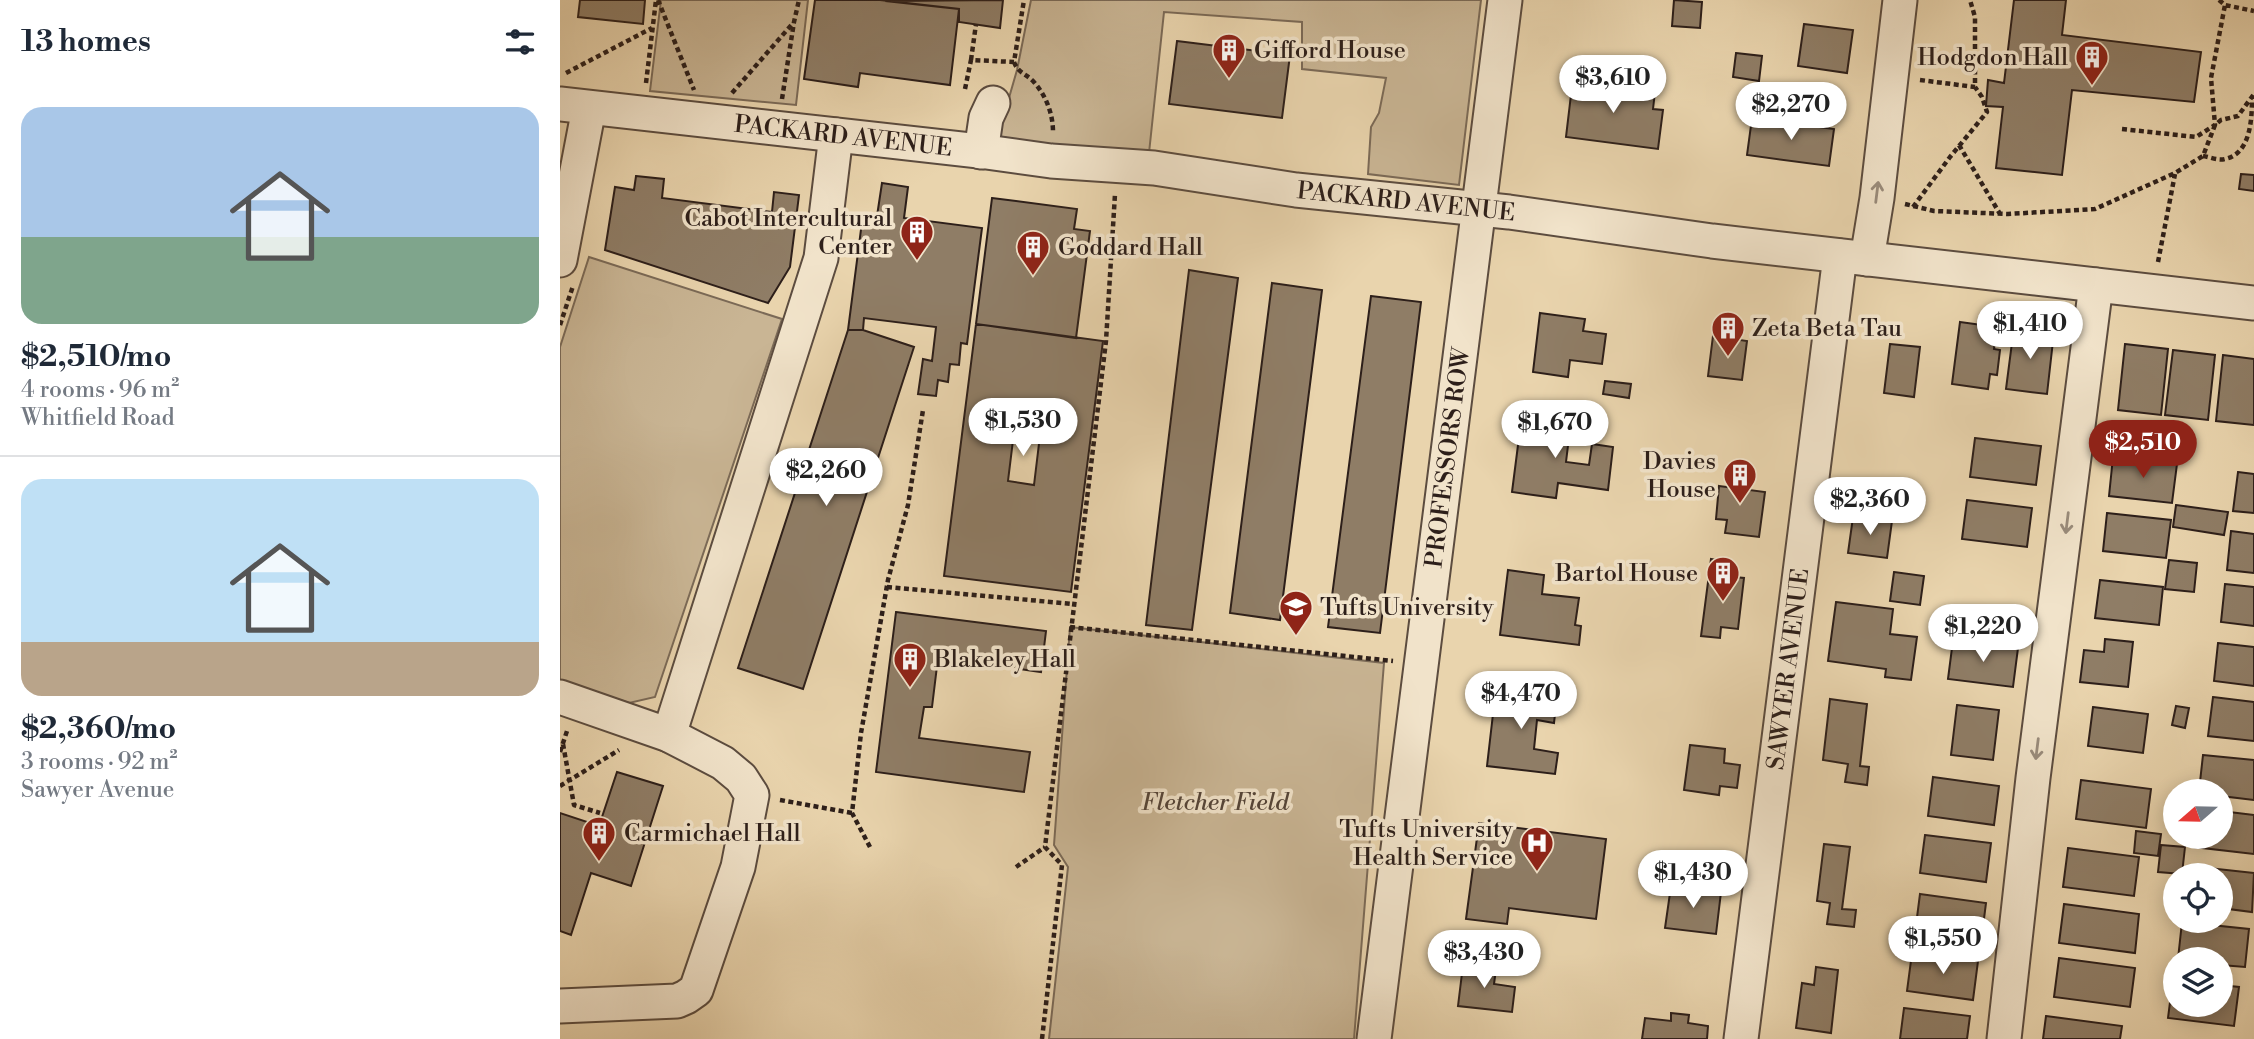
<!DOCTYPE html>
<html lang="en">
<head>
<meta charset="utf-8">
<style>
  :root { --surface:#fff; --page:#f2f2f3; --text:#1f2937; --muted:#747a83; --line:#e0e1e3; --accent:#8f2418 }
  body { margin:0; font-family:"Libre Bodoni",serif; background:var(--page); color:var(--text); height:100vh; display:flex; flex-direction:column; font-size:26px; white-space:nowrap }
  * { box-sizing:border-box; margin:0 }
  p { font-size:23px; color:var(--muted) }
  .icon { flex:none; width:38px; height:38px; fill:none; stroke:currentColor; stroke-width:2; stroke-linecap:round; stroke-linejoin:round }
  .map { position:relative; flex:1; overflow:hidden }
  .drawer { display:flex; flex-direction:column; background:var(--surface); width:560px }
  .drawer>* { flex:none }
  .needle { width:46px; rotate:250deg }
  .controls { position:absolute; left:1603px; top:779px; display:grid; gap:14px }
  .controls a { display:grid; place-items:center; width:70px; height:70px; border-radius:50%; background:var(--surface); box-shadow:0 4px 18px #0003; font-size:35px }
  .price { position:absolute; translate:-50% -60px; padding:0 16px; border-radius:24px; background:#fff; color:#222; font-size:23px; line-height:46px; filter:drop-shadow(0 2px 4px #0008) }
  .price::after { content:''; position:absolute; left:50%; top:42px; width:21px; height:16px; margin-left:-10px; background:inherit; clip-path:polygon(0 0,100% 0,50% 100%) }
  .price.current { background:var(--accent); color:#fff }
  ul { padding:0; list-style:none }
  li { display:grid; align-content:center; gap:14px; height:371px; padding:0 21px }
  li+li { border-top:2px solid var(--line) }
  li span { display:grid; place-items:center; height:217px; border-radius:21px; color:#555 }
  li>.icon { margin-inline-start:auto }
  span .icon { width:126px; height:126px; fill:#fffc; stroke-width:1 }
  li b { font-size:30px }
  h2 { display:flex; justify-content:space-between; align-items:center; height:84px; padding:0 21px; font-size:30px }
  main { display:flex; flex:1; min-height:0 }
  .map>svg:first-child { display:block }
  .green { fill:#c9b594; stroke:#7b6a57; stroke-width:2 }
  .building { fill:#8f7d66; stroke:#2d1f1a; stroke-width:2; fill-rule:evenodd }
  .lines { fill:none; stroke-linecap:round; stroke-linejoin:round }
  .minor-casing { stroke:#5c4c3f; stroke-width:37 }
  .path { stroke:#2d1f1a; stroke-width:4.5; stroke-dasharray:5 3.5; stroke-linecap:butt }
  .minor { stroke:#f1e3ca; stroke-width:33 }
  .oneway { stroke:#998b7b }
  .labels { text-anchor:middle; stroke-width:7; stroke-linejoin:round; paint-order:stroke }
  .poi-label { font-size:24px; fill:#2d1f1a; stroke:#f1e3ca; text-anchor:start }
  .street-label { font-size:24px; fill:#2d1f1a; stroke:#f1e3ca }
  .park-label { font-size:24px; font-style:italic; fill:#544438; stroke:#f1e3ca }
</style>
</head>
<body>
<main>
<section class="drawer">
<h2>13 homes<svg class="icon" aria-label="filters" viewBox="0 0 24 24"><path d="M4 7h16M4 17h16"/><circle cx="9" cy="7" r="2"/><circle cx="15" cy="17" r="2"/></svg></h2>
<ul>
<li><span style="background:linear-gradient(#a9c7e8 60%,#7fa58c 0)"><svg class="icon" aria-label="home" viewBox="0 0 24 24"><path d="M3 11l9-7 9 7M6 9v11h12V9"/></svg></span><div><b>$2,510/mo</b><p>4 rooms · 96 m²</p><p>Whitfield Road</p></div></li>
<li><span style="background:linear-gradient(#bfe0f5 75%,#b9a48a 0)"><svg class="icon" aria-label="home" viewBox="0 0 24 24"><path d="M3 11l9-7 9 7M6 9v11h12V9"/></svg></span><div><b>$2,360/mo</b><p>3 rooms · 92 m²</p><p>Sawyer Avenue</p></div></li>
</ul>
</section>
<div class="map">
<svg width="1694" height="1039" viewBox="0 0 1694 1039">
  <rect width="100%" height="100%" fill="#e9d4ad"/>
  <filter id="stains"><feTurbulence type="fractalNoise" baseFrequency=".00286" numOctaves="4"/><feColorMatrix values="0 0 0 0 .2 0 0 0 0 .09 0 0 0 0 .02 0 0 0 .5 -.17"/></filter>
  <radialGradient id="worn" r=".72"><stop offset=".6" stop-color="#630" stop-opacity="0"/><stop offset="1" stop-color="#630" stop-opacity=".3"/></radialGradient>
  <path class="green" d="M101,0H248L236,105L90,91Z
    M471,0H921L899,185L808,174L811,127L819,113L826,78L742,69V22L604,12L589,153L470,143L438,136L457,70Z
    M29,257L222,319L95,697L69,703L0,680V347Z
    M510,627L824,663L794,1039H489L508,867L494,845Z"/>
  <path class="building" d="M20,0H85L83,24L18,17Z
    M255,0H320L399,9L390,85L300,73L298,87L244,79Z
    M443,0L440,28L399,22V9L325,1Z
    M1114,0L1142,2L1140,28L1112,26Z
    M1454,0H1506L1502,35L1641,52L1634,102L1512,90L1502,175L1436,168L1443,107L1426,106L1428,80L1444,83Z
    M1244,24L1293,30L1287,73L1238,66Z
    M617,41L730,55L722,118L609,104Z
    M1176,53L1202,56L1199,81L1173,77Z
    M1013,78L1058,84V88L1095,92L1093,109L1103,110L1098,149L1006,137Z
    M1192,118L1274,129L1269,166L1187,155Z
    M1681,174L1694,175V191L1679,189Z
    M76,176L104,179L102,198L212,212L214,192L239,195L230,267L208,303L45,250L55,187L74,190Z
    M322,183L348,187L344,218L422,228L407,344L401,343L399,365L390,364L388,382L378,380L376,396L358,394L363,359L372,361L376,327L304,318L303,330H288L303,214L317,216Z
    M432,198L517,209L514,229L530,231L516,338L416,324Z
    M629,270L678,278L632,630L586,625Z
    M712,283L762,290L720,620L670,613Z
    M811,296L861,302L820,633L768,627Z
    M980,313L1025,319L1023,331L1046,334L1042,364L1010,360L1008,377L973,372Z
    M1400,322L1437,327L1434,349L1440,350L1437,375L1430,374L1428,389L1392,384Z
    M416,324L543,341L511,592L384,576ZM455,424L481,427L474,485L448,481Z
    M1454,327L1494,332L1487,394L1446,389Z
    M288,330H303L354,347L243,689L178,668Z
    M1153,336L1187,341L1182,380L1148,376Z
    M1330,344L1360,347L1354,397L1324,393Z
    M1565,344L1608,349L1601,415L1558,410Z
    M1613,350L1655,355L1648,420L1605,415Z
    M1663,355L1694,359V425L1656,421Z
    M1045,381L1071,384L1069,398L1043,394Z
    M962,414L1011,421L1006,462L1029,465L1032,444L1053,447L1048,490L998,483L996,498L952,492Z
    M1415,438L1481,446L1476,485L1410,477Z
    M1553,457L1617,464L1612,503L1549,496Z
    M1678,472L1694,474V513L1673,511Z
    M1159,486L1205,492L1199,537L1165,533L1167,520L1156,519Z
    M1407,500L1472,508L1467,547L1402,539Z
    M1616,505L1668,512L1664,535L1613,527Z
    M1547,513L1611,520L1606,558L1543,551Z
    M1293,517L1332,521L1327,558L1288,553Z
    M1671,531L1694,534V573L1667,570Z
    M1151,559L1165,561L1163,576L1184,578L1178,629L1161,627L1160,638L1141,636Z
    M1609,560L1637,563L1634,592L1605,589Z
    M948,570L984,575L982,594L1019,598L1015,625L1021,626L1019,645L940,635Z
    M1334,572L1364,576L1360,605L1330,601Z
    M1540,580L1603,587L1599,625L1535,618Z
    M1665,584L1694,587V626L1661,622Z
    M1276,602L1333,609L1330,634L1357,637L1351,680L1325,677L1326,669L1268,661Z
    M336,612L486,631L481,672L378,658L372,707H364L359,738L470,752L464,792L316,772Z
    M1545,639L1573,642L1568,687L1520,682L1524,650L1544,652Z
    M1393,640L1458,648L1453,687L1388,679Z
    M1658,643L1694,647V686L1654,681Z
    M936,688L997,696L994,723L977,720L974,749L998,753L995,774L927,766Z
    M1653,697L1694,702V741L1648,736Z
    M1270,699L1307,704L1300,766L1309,767L1307,785L1285,782L1288,764L1263,760Z
    M1397,705L1439,710L1433,760L1391,755Z
    M1616,706L1629,708L1625,728L1612,725Z
    M1533,707L1588,714L1583,753L1528,746Z
    M1130,745L1165,749L1164,763L1180,765L1177,788L1160,786L1159,795L1124,790Z
    M1643,755L1694,760V800L1661,796V791H1639Z
    M57,772L103,786L71,886L31,873L11,935L0,931V813L39,826Z
    M1373,777L1439,786L1434,825L1368,816Z
    M1521,780L1591,789L1586,828L1516,819Z
    M1661,811L1694,815V854L1634,847L1635,836H1661Z
    M919,823L1046,839L1036,919L949,908L947,924L906,919Z
    M1576,831L1601,834L1598,856L1574,853Z
    M1365,835L1431,843L1426,882L1360,873Z
    M1264,844L1290,847L1282,909L1296,910L1294,927L1267,924L1270,903L1257,901Z
    M1601,845L1625,847L1622,874L1598,872Z
    M1508,848L1579,857L1574,896L1503,887Z
    M1630,866L1694,873L1692,912L1661,908V875H1629Z
    M1111,886L1161,892L1156,934L1105,928Z
    M1360,894L1426,903L1421,942L1355,933Z
    M1504,904L1579,914L1575,953L1499,943Z
    M1622,922L1689,929L1685,967L1661,965V959H1618Z
    M1352,953L1418,961L1413,1000L1347,991Z
    M1499,958L1575,968L1570,1007L1494,997Z
    M903,965L936,969L934,984L955,987L952,1012L898,1006Z
    M1256,967L1278,970L1271,1033L1236,1028L1242,983L1254,985Z
    M1613,979H1615V1004H1661V985L1679,987L1674,1026L1608,1018Z
    M1344,1008L1410,1016L1407,1039H1340Z
    M1111,1013L1129,1015L1128,1023L1148,1026L1147,1039H1082L1085,1018L1111,1021Z
    M1486,1016L1562,1026L1560,1039H1483Z"/>
  <g class="lines">
    <defs>
      <g id="minor">
        <path id="s1" d="M0,104L419,151L491,161L594,168L736,190L949,212L1152,241L1694,303"/>
        <path d="M421,152L426,118L433,103"/>
        <path d="M1307,259L1317,198L1340,0"/>
        <path d="M0,260L29,108"/>
        <path d="M0,697L109,735L163,763L181,778L192,795L178,867L136,990L126,997L117,1001L0,1006"/>
        <path d="M109,735L261,258L276,135"/>
        <path id="s2" d="M814,1039L945,0"/>
        <path id="s3" d="M1181,1039L1280,256"/>
        <path d="M1444,1039L1473,778L1536,285"/>
      </g>
    </defs>
    <use href="#minor" class="minor-casing"/>
    <path class="path" d="M98,0L134,90
      M1659,0L1665,5L1694,11
      M411,60L416,24
      M454,62C458,73 465,73 473,81C486,95 493,114 493,132
      M6,73L92,28
      M1360,80L1415,87V17L1410,0
      M86,83L96,0
      M405,89L411,60L454,62L464,0
      M172,93L234,22
      M222,99L234,22L239,0
      M1562,129L1636,137L1655,125L1651,78L1665,5
      M1399,145L1440,214
      M1643,156C1650,157 1658,161 1665,159C1691,154 1692,118 1692,97
      M1345,204L1374,211L1448,214L1535,209L1615,173L1643,156L1655,125L1661,120L1678,116L1694,94
      M1353,207L1390,157L1427,112L1422,97L1415,87
      M1598,262L1615,174
      M0,325L13,286
      M327,587L513,604
      M510,627L833,661
      M3,744L14,805L40,813
      M0,752L7,731
      M0,786L59,750
      M220,800L292,813
      M310,847L292,813L301,733L328,580L348,505L363,410
      M456,867L485,847
      M482,1039L502,865L485,847L546,341L555,194"/>
    <use href="#minor" class="minor"/>
  </g>
  <defs><path id="oneway-shaft" d="M-6 0H5M1.5-3L5.5 0L1.5 3" fill="none" stroke-width="1.6" stroke-linecap="round" stroke-linejoin="round" transform="scale(1.75)"/></defs>
  <g class="oneway">
    <use href="#oneway-shaft" transform="translate(1317 192) rotate(-83)"/>
    <use href="#oneway-shaft" transform="translate(1507 523) rotate(97)"/>
    <use href="#oneway-shaft" transform="translate(1477 749) rotate(97)"/>
  </g>
  <defs>
    <symbol id="building-pin" viewBox="-11 -11 22 30"><path d="M0 17L-7.5 6A9.5 9.5 0 1 1 7.5 6Z" fill="#8f2418" stroke="#f1e3ca"/><path d="M-4-6H4V6H1V3H-1V6H-4ZM-2.5-4.3h1.7v1.8h-1.7ZM.8-4.3h1.7v1.8H.8ZM-2.5-1h1.7V.8h-1.7ZM.8-1h1.7V.8H.8Z" fill="#fff"/></symbol>
    <symbol id="university-pin" viewBox="-11 -11 22 30"><path d="M0 17L-7.5 6A9.5 9.5 0 1 1 7.5 6Z" fill="#8f2418" stroke="#f1e3ca"/><path d="M0-5L7-2L0 1L-7-2ZM-4 1L0 2.5L4 1V4Q0 6-4 4Z" fill="#fff"/></symbol>
    <symbol id="hospital-pin" viewBox="-11 -11 22 30"><path d="M0 17L-7.5 6A9.5 9.5 0 1 1 7.5 6Z" fill="#8f2418" stroke="#f1e3ca"/><path d="M-5-5h3v3.5h4V-5h3V5h-3V1.5h-4V5h-3Z" fill="#fff"/></symbol>
  </defs>
  <g fill-rule="evenodd">
    <use href="#building-pin" x="650" y="31" width="38" height="52"/>
    <use href="#building-pin" x="1513" y="38" width="38" height="52"/>
    <use href="#building-pin" x="338" y="213" width="38" height="52"/>
    <use href="#building-pin" x="454" y="228" width="38" height="52"/>
    <use href="#building-pin" x="1149" y="309" width="38" height="52"/>
    <use href="#building-pin" x="1161" y="456" width="38" height="52"/>
    <use href="#building-pin" x="1144" y="554" width="38" height="52"/>
    <use href="#university-pin" x="717" y="588" width="38" height="52"/>
    <use href="#building-pin" x="331" y="640" width="38" height="52"/>
    <use href="#building-pin" x="20" y="814" width="38" height="52"/>
    <use href="#hospital-pin" x="958" y="824" width="38" height="52"/>
  </g>
  <g class="labels">
    <g class="poi-label">
      <text x="694" y="58">Gifford House</text>
      <text x="1508" y="65" text-anchor="end">Hodgdon Hall</text>
      <text x="332" y="226" text-anchor="end">Cabot Intercultural<tspan x="332" dy="28">Center</tspan></text>
      <text x="498" y="255">Goddard Hall</text>
      <text x="1192" y="336">Zeta Beta Tau</text>
      <text x="1156" y="469" text-anchor="end">Davies<tspan x="1156" dy="28">House</tspan></text>
      <text x="1138" y="581" text-anchor="end">Bartol House</text>
      <text x="760" y="615">Tufts University</text>
      <text x="374" y="667">Blakeley Hall</text>
      <text x="953" y="837" text-anchor="end">Tufts University<tspan x="953" dy="28">Health Service</tspan></text>
      <text x="64" y="841">Carmichael Hall</text>
    </g>
    <g class="street-label">
      <text dy="8" stroke="none"><textPath href="#s1" startOffset="285">PACKARD AVENUE</textPath></text>
      <text dy="8" stroke="none"><textPath href="#s1" startOffset="852">PACKARD AVENUE</textPath></text>
      <text dy="8" stroke="none"><textPath href="#s2" startOffset="586">PROFESSORS ROW</textPath></text>
      <text dy="8" stroke="none"><textPath href="#s3" startOffset="373">SAWYER AVENUE</textPath></text>
    </g>
    <g class="park-label">
      <text x="655" y="810">Fletcher Field</text>
    </g>
  </g>
  <rect width="100%" height="100%" filter="url(#stains)"/>
  <rect width="100%" height="100%" fill="url(#worn)"/>
</svg>
<div class="controls">
<a><svg class="needle" viewBox="-14 -14 28 28"><path d="M0-13l5 13h-10z" fill="#e53935"/><path d="M0 13l5-13h-10z" fill="#747a83"/></svg></a>
<a><svg class="icon" aria-label="locate" viewBox="0 0 24 24"><circle cx="12" cy="12" r="6"/><path d="M12 2v4M12 18v4M2 12h4M18 12h4"/></svg></a>
<a><svg class="icon" aria-label="layers" viewBox="0 0 24 24"><path d="M12 4l9 5-9 5-9-5zM3 14l9 5 9-5"/></svg></a>
</div>
<b class="price" style="left:1053px;top:115px">$3,610</b>
<b class="price" style="left:1231px;top:142px">$2,270</b>
<b class="price" style="left:1470px;top:361px">$1,410</b>
<b class="price" style="left:463px;top:458px">$1,530</b>
<b class="price" style="left:995px;top:460px">$1,670</b>
<b class="price current" style="left:1583px;top:480px">$2,510</b>
<b class="price" style="left:266px;top:508px">$2,260</b>
<b class="price" style="left:1310px;top:537px">$2,360</b>
<b class="price" style="left:1423px;top:664px">$1,220</b>
<b class="price" style="left:961px;top:731px">$4,470</b>
<b class="price" style="left:1133px;top:910px">$1,430</b>
<b class="price" style="left:1383px;top:976px">$1,550</b>
<b class="price" style="left:924px;top:990px">$3,430</b>
</div>
</main>
</body>
</html>
